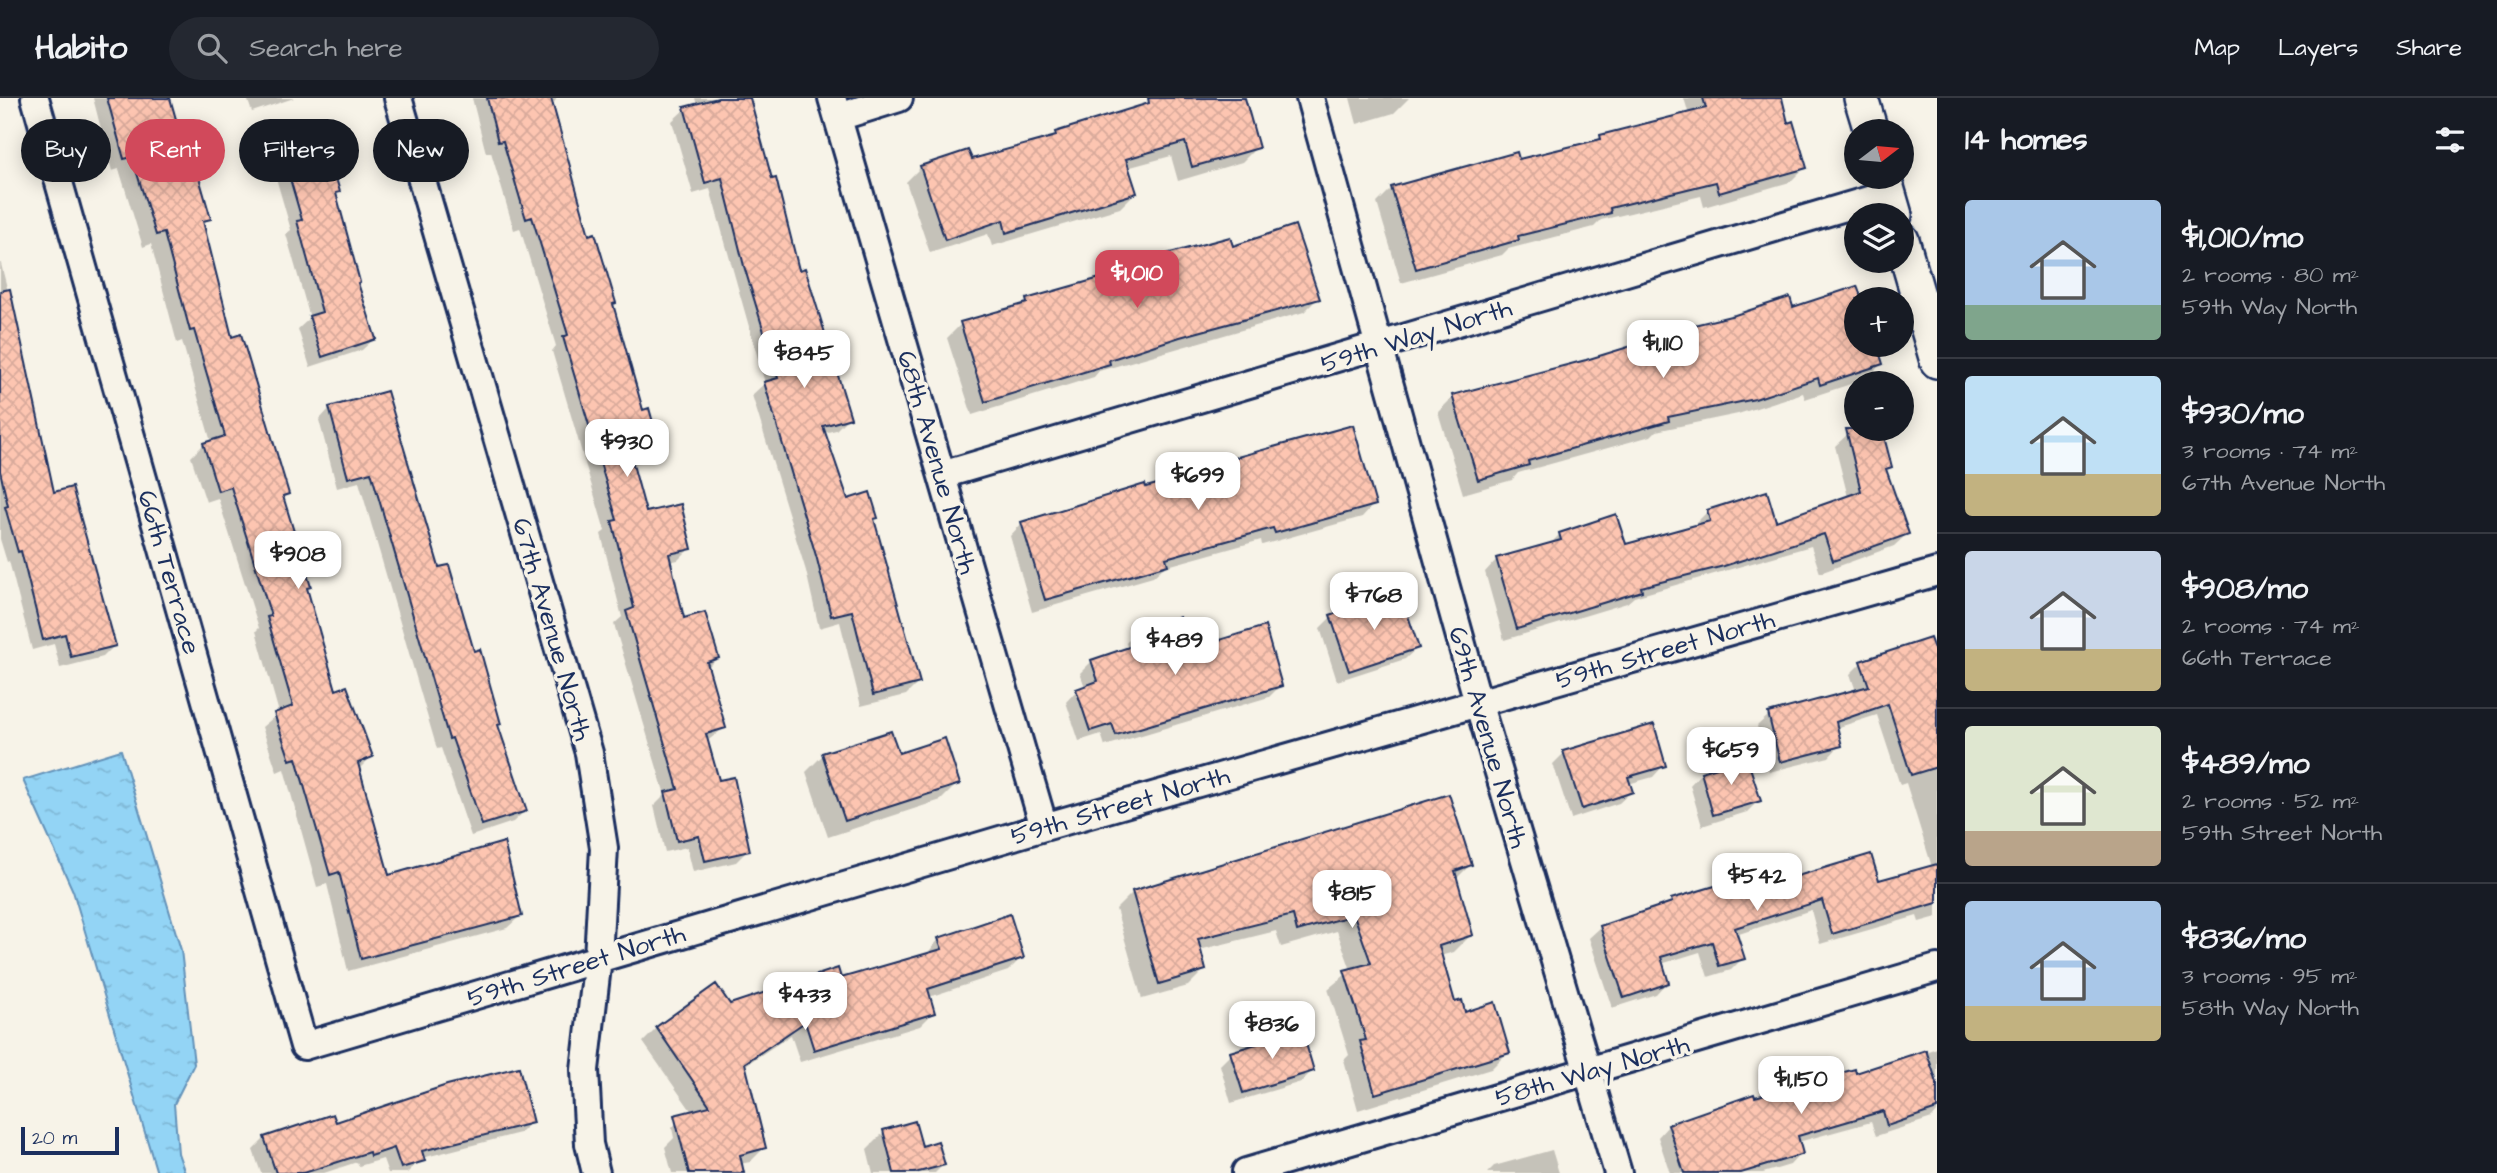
<!DOCTYPE html>
<html lang="en">
<head>
<meta charset="utf-8">
<style>
  :root { --surface:#171b24; --page:#242831; --text:#f1f3f6; --muted:#9ea1a6; --line:#363941; --accent:#d1495b }
  body { margin:0; font-family:"Architects Daughter",sans-serif; background:var(--page); color:var(--text); height:100vh; display:flex; flex-direction:column; font-size:26px; white-space:nowrap }
  * { box-sizing:border-box; margin:0 }
  p { font-size:23px; color:var(--muted) }
  .icon { flex:none; width:38px; height:38px; fill:none; stroke:currentColor; stroke-width:2; stroke-linecap:round; stroke-linejoin:round }
  .map { position:relative; flex:1; overflow:hidden }
  .drawer { display:flex; flex-direction:column; background:var(--surface); width:560px }
  .drawer>* { flex:none }
  .hud { position:absolute; left:21px; top:21px; width:665px; height:63px; display:flex; gap:14px }
  .needle { width:46px; rotate:74deg }
  .controls { position:absolute; left:1844px; top:21px; display:grid; gap:14px }
  .controls a { display:grid; place-items:center; width:70px; height:70px; border-radius:50%; background:var(--surface); box-shadow:0 4px 18px #0003; font-size:35px }
  .scale { position:absolute; left:21px; bottom:18px; width:98px; box-sizing:border-box; padding-left:7px; border:4px solid #1b2f5e; border-top:0; font-size:19px; line-height:24px; white-space:nowrap; color:#1b2f5e; -webkit-text-stroke:5px #f7f3e8; paint-order:stroke }
  .price { position:absolute; translate:-50% -60px; padding:0 16px; border-radius:14px; background:#fff; color:#222; font-size:23px; line-height:46px; filter:drop-shadow(0 2px 4px #0008) }
  .price::after { content:''; position:absolute; left:50%; top:42px; width:21px; height:16px; margin-left:-10px; background:inherit; clip-path:polygon(0 0,100% 0,50% 100%) }
  .price.current { background:var(--accent); color:#fff }
  ul { padding:0; list-style:none }
  li { display:flex; align-items:center; gap:21px; height:175px; padding:0 28px }
  li+li { border-top:2px solid var(--line) }
  li span { display:grid; place-items:center; flex:none; width:196px; height:140px; border-radius:7px; color:#555 }
  li>.icon { margin-inline-start:auto }
  span .icon { width:84px; height:84px; fill:#fffc; stroke-width:1 }
  li b { font-size:30px }
  h2 { display:flex; justify-content:space-between; align-items:center; height:84px; padding:0 28px; font-size:30px }
  .pill { padding:0 24px; border-radius:32px; background:var(--surface); box-shadow:0 4px 18px #0003; font-size:24px; line-height:63px }
  .pill.current { background:var(--accent); color:#fff }
  header { display:flex; align-items:center; gap:42px; box-sizing:border-box; height:98px; padding:0 35px; background:var(--surface); border-bottom:2px solid var(--line) }
  header strong { font-size:33px }
  nav { display:flex; gap:38px; margin-inline-start:auto; font-size:24px }
  .search { width:490px; height:63px; background:var(--page); display:flex; align-items:center; gap:18px; box-sizing:border-box; padding:0 24px; border-radius:38px; color:var(--muted); font-size:26px }
  main { display:flex; flex:1; min-height:0 }
  .map>svg:first-child { display:block }
  .water { fill:url(#water-ripples); stroke:#6392b9; stroke-width:2 }
  .shadow { fill:#0003 }
  .building { fill:url(#building-cross-hatch); stroke:#1b2f5e; stroke-width:2 }
  .lines { fill:none; stroke-linecap:round; stroke-linejoin:round }
  .minor-casing { stroke:#1b2f5e; stroke-width:32 }
  .tertiary-casing { stroke:#1b2f5e; stroke-width:38 }
  .minor { stroke:#f7f3e8; stroke-width:26 }
  .tertiary { stroke:#f7f3e8; stroke-width:33 }
  .labels { text-anchor:middle; stroke-width:7; stroke-linejoin:round; paint-order:stroke }
  .street-label { font-size:26px; fill:#1b2f5e; stroke:#f7f3e8 }
</style>
</head>
<body>
<header>
<strong>Habito</strong>
<div class="search"><svg class="icon" aria-label="search" viewBox="0 0 24 24"><circle cx="10" cy="10" r="6"/><path d="M15 15l6 6"/></svg>Search here</div>
<nav><a>Map</a><a>Layers</a><a>Share</a></nav>
</header>
<main>
<div class="map">
<svg width="1937" height="1075" viewBox="0 0 1937 1075">
  <defs>
    <pattern id="water-ripples" width="26" height="14" patternUnits="userSpaceOnUse" patternTransform="scale(1.75)"><rect width="26" height="14" fill="#93d4f5"/><path d="M2 4q2-2 4 0t4 0M15 11q2-2 4 0t4 0" fill="none" stroke="#7eb6d4"/></pattern>
    <pattern id="building-cross-hatch" width="8" height="8" patternUnits="userSpaceOnUse" patternTransform="scale(1.75)"><rect width="8" height="8" fill="#fdc5b1"/><path d="M0 0l8 8M0 8l8-8" fill="none" stroke="#d8aa9b"/></pattern>
  </defs>
  <rect width="100%" height="100%" fill="#f7f3e8"/>
  <filter id="ink" filterUnits="userSpaceOnUse"><feTurbulence type="fractalNoise" baseFrequency=".0143" numOctaves="2"/><feDisplacementMap in="SourceGraphic" scale="14" xChannelSelector="R" yChannelSelector="G"/><feConvolveMatrix kernelMatrix="1 2 1 2 8 2 1 2 1" color-interpolation-filters="sRGB"/></filter>
  <g filter="url(#ink)">
    <path class="water" d="M121,652L181,852L194,966L174,1006L178,1055L185,1075H157L73,793L23,682Z"/>
    <path class="shadow" d="M93,0H169L187,66L209,120L202,127L231,241L287,396L282,401L309,489L306,492L335,595L371,659L358,672L388,779L520,818L507,830L348,873L327,786L317,789L284,671L277,674L262,629L279,615L256,533L259,530L218,400L206,404L191,359L203,347L211,344L182,243L177,245L151,146L143,149L119,71L112,73Z
      M247,0H294L252,14Z
      M472,0H557L551,9L587,139L641,314L658,350L646,362L631,366L645,416L690,450L678,462L669,464L683,522L717,560L707,570L724,630L706,644L718,684L748,752L736,764L693,774L687,749L665,754L654,708L665,697L614,526L622,519L601,436L605,433L552,253L556,248L520,130L514,132L491,54L486,55Z
      M695,0H748L798,174L849,319L836,332L824,335L846,404L876,420L873,423L918,585L906,597L861,608L840,524L819,530L806,473L752,297L765,285L710,91L693,96L672,23L685,11L697,7Z
      M1170,0H1243L1257,49L1242,64L1178,83L1171,58L1127,70L1135,95L1120,110L992,148L988,136L930,155L906,84L921,69L970,64L1050,41L1056,35Z
      M1350,0H1409L1394,15L1357,26Z
      M1684,0H1780L1805,69L1790,84L1704,109L1701,98L1601,122L1594,129L1508,151L1502,157L1401,185L1377,105L1392,90L1595,44L1601,38L1689,17Z
      M323,43L359,184L356,186L374,241L362,252L310,269L298,231L310,220L286,136L291,132L272,66L283,55Z
      M0,162L30,281L27,284L53,397L114,548L103,559L60,570L54,546L32,552L9,463L7,464L0,441Z
      M1100,178L1318,200L1304,214L1099,273L1094,279L972,317L947,240L961,226L1095,183Z
      M1856,190L1860,201H1857V247H1875L1881,266L1866,281L1805,301L1803,295L1738,316L1656,333L1651,338L1518,375L1512,382L1463,396L1438,314L1453,299L1586,263L1656,242L1661,237L1792,211Z
      M330,310L438,471L525,713L513,724L471,738L441,650L437,651L359,384L337,390L319,322Z
      M1868,331H1880L1890,369L1885,374L1907,436L1894,448L1820,475L1811,448L1634,499L1627,505L1504,542L1485,474L1497,461L1549,447L1560,436L1625,448L1696,429L1695,426L1708,413L1775,425L1848,399L1835,348L1848,336Z
      M1231,363L1374,406L1362,419L1262,447L1261,442L1164,469L1153,479L1032,514L1010,438L1022,425L1224,369Z
      M1331,519L1417,550L1405,561L1337,583L1320,530Z
      M1137,533L1188,553L1280,588L1269,599L1105,648L1101,636L1079,643L1066,604L1077,592L1085,589L1080,575L1092,563L1128,551L1126,545Z
      M1861,565H1937V819L1919,824L1917,818L1820,846L1811,812L1736,837L1743,860L1731,872L1708,879L1700,854L1661,866L1667,884L1656,896L1612,910L1589,840L1601,829L1722,786L1733,774L1783,784H1878L1932,769L1906,685L1900,687L1877,617L1836,630L1840,647L1829,659L1769,674L1757,628L1769,617L1856,593L1850,576Z
      M1564,655L1664,667L1653,679L1628,686L1631,694L1619,705L1571,721L1553,666Z
      M823,657L898,658L958,685L941,702L828,739L806,674Z
      M1701,675L1759,702L1747,714L1702,728L1690,687Z
      M1470,767L1456,781L1471,837L1454,854L1440,858L1454,906L1508,954L1491,971L1358,1012L1344,962L1349,957L1328,891L1351,872L1337,833L1281,849L1276,833L1199,852L1204,872L1188,888L1142,901L1116,811L1133,794Z
      M939,841L1022,859L1008,873L929,899L934,914L920,928L800,964L791,937L744,968L764,1050L750,1064L740,1066L743,1075H672L665,1049L674,1040L672,1030L685,1016L692,1014L643,944L657,930L926,857Z
      M1937,950V1014L1932,1020L1876,1038L1871,1024L1798,1044L1801,1055L1790,1067L1763,1075H1670L1658,1039L1669,1027L1754,1001L1855,977Z
      M1231,956L1312,973L1301,984L1231,1005L1220,967Z
      M531,1024L520,1035L422,1060L407,1075H388L383,1061L359,1068L357,1064L324,1075H261L253,1052L265,1040L335,1026Z
      M884,1034L920,1050L943,1067L935,1075H873L867,1051Z
      M1552,1052L1559,1075H1487L1494,1068Z"/>
    <path class="building" d="M107,0H170L188,64L194,62L211,121L203,123L232,239L241,236L289,396L283,398L311,489L307,490L336,592L347,588L373,659L358,665L389,777L504,744L522,818L361,861L339,774L330,777L296,660L290,662L274,615L293,608L267,519L271,518L231,389L218,393L203,345L225,338L194,232L190,233L164,135L156,137L132,59L124,61Z
      M487,0H551L589,137L595,135L616,205L613,206L643,312L649,310L660,350L631,359L646,414L681,406L692,451L669,456L684,520L705,514L719,560L707,564L726,630L706,636L719,682L734,679L750,753L705,763L699,738L677,743L665,694L678,691L626,513L634,510L612,423L617,422L563,239L568,237L532,119L526,121L503,43L498,44Z
      M718,0H750L772,81L776,80L799,172L805,170L851,320L823,328L848,401L870,394L878,420L874,421L920,585L873,597L852,513L831,518L817,461L764,284L778,280L744,168L722,80L705,85L684,9Z
      M1148,0H1245L1259,50L1192,69L1185,44L1126,61L1137,95L1006,135L1003,122L945,142L920,68L968,52L972,61L1056,38L1055,34L1149,5Z
      M1703,0H1782L1788,25L1793,23L1807,70L1719,95L1716,84L1610,110L1611,115L1518,138L1519,142L1416,171L1391,89L1517,54L1519,61L1601,41L1600,37L1706,10Z
      M325,41L340,94L336,95L360,184L358,185L376,241L322,259L309,218L322,214L297,123L302,122L282,53Z
      M1295,127L1320,201L1180,239L1109,262L1110,266L985,304L960,224L1027,205L1026,201L1100,180L1099,177L1170,155L1230,139L1233,148Z
      M1857,188L1862,201H1857V247H1877L1883,266L1820,287L1818,280L1755,301L1668,319L1669,323L1528,363L1529,367L1478,382L1452,297L1586,262L1661,239V235L1735,217L1790,199L1793,209Z
      M10,191L54,394L72,389L116,548L71,559L65,536L43,542L21,453L18,454L5,409L8,408L0,373V193Z
      M387,293L439,469L449,467L474,553L480,551L501,626L498,627L527,713L482,727L452,640L449,641L371,374L348,380L329,309Z
      M1353,327L1376,407L1275,435L1273,430L1166,460L1168,467L1045,502L1021,424L1145,386L1146,389L1231,366L1230,361Z
      M1846,331H1882L1892,369L1886,371L1909,436L1833,463L1824,436L1724,468L1641,489L1642,493L1517,531L1496,460L1561,442L1559,435L1616,416L1626,446L1710,423L1707,412L1767,393L1776,423L1861,393Z
      M1400,494L1419,550L1349,573L1330,517Z
      M1180,519L1190,551L1265,528L1282,588L1116,637L1112,626L1090,633L1076,591L1098,583L1091,562L1141,545L1136,532Z
      M1930,540L1937,559V669L1911,677L1888,606L1836,624L1842,648L1780,664L1768,615L1869,588L1860,563Z
      M1654,626L1666,668L1628,679L1633,694L1582,711L1563,653Z
      M891,633L899,655L945,640L960,686L845,723L822,655Z
      M1747,660L1761,703L1713,717L1701,674Z
      M1449,696L1472,767L1455,773L1473,837L1439,848L1455,904L1462,902L1465,914L1495,904L1510,955L1375,996L1360,943L1366,942L1344,872L1371,865L1354,817L1297,833L1293,817L1198,841L1206,872L1159,886L1132,793Z
      M1871,756L1879,782L1937,766V805L1832,836L1822,802L1735,830L1745,861L1719,868L1712,844L1661,859L1669,885L1624,900L1600,828L1672,804L1671,801L1735,782L1732,773L1776,758L1784,782Z
      M1010,816L1024,860L928,891L935,915L814,952L805,924L745,965L766,1050L740,1057L744,1075H689L674,1017L710,1008L656,929L716,886L730,906L838,870L841,880L942,851L938,840Z
      M1302,932L1314,973L1243,995L1230,954Z
      M1926,952L1937,985V1011L1887,1028L1883,1013L1798,1038L1803,1056L1741,1075H1684L1668,1026L1754,996L1755,999L1855,971L1856,975Z
      M519,969L533,1025L422,1053L425,1063L401,1070L394,1050L370,1058L369,1054L304,1075H276L264,1039L333,1016L336,1024L447,987Z
      M915,1023L922,1048L938,1043L945,1067L915,1075H894L883,1032Z"/>
    <g class="lines">
      <defs>
        <path id="minor" d="M35,0L304,948L1044,729L1937,474
          M398,0L589,655L604,750L598,860L585,972L589,1046L596,1075
          M832,0L1044,729
          M1310,0L1478,604L1618,1075
          M838,19L899,0
          M942,377L1889,96
          M1246,1074L1937,870"/>
        <path id="tertiary" d="M1861,0L1871,33
          M1884,79L1895,117
          M1902,142L1937,263"/>
      </defs>
      <use href="#minor" class="minor-casing"/>
      <use href="#tertiary" class="tertiary-casing"/>
      <use href="#minor" class="minor"/>
      <use href="#tertiary" class="tertiary"/>
    </g>
  </g>
  <g class="labels">
    <g class="street-label">
      <text transform="translate(1416 237) rotate(-17)" y="9">59th Way North</text>
      <text transform="translate(938 364) rotate(74)" y="9">68th Avenue North</text>
      <text transform="translate(170 474) rotate(74)" y="9">66th Terrace</text>
      <text transform="translate(553 531) rotate(74)" y="9">67th Avenue North</text>
      <text transform="translate(1665 551) rotate(-16)" y="9">59th Street North</text>
      <text transform="translate(1489 639) rotate(74)" y="9">69th Avenue North</text>
      <text transform="translate(1120 707) rotate(-16)" y="9">59th Street North</text>
      <text transform="translate(576 867) rotate(-17)" y="9">59th Street North</text>
      <text transform="translate(1592 972) rotate(-16)" y="9">58th Way North</text>
    </g>
  </g>
</svg>
<div class="controls">
<a><svg class="needle" viewBox="-14 -14 28 28"><path d="M0-13l5 13h-10z" fill="#e53935"/><path d="M0 13l5-13h-10z" fill="#9ea1a6"/></svg></a>
<a><svg class="icon" aria-label="layers" viewBox="0 0 24 24"><path d="M12 4l9 5-9 5-9-5zM3 14l9 5 9-5"/></svg></a>
<a>+</a>
<a>−</a>
</div>
<div class="scale">20 m</div>
<b class="price current" style="left:1137px;top:212px">$1,010</b>
<b class="price" style="left:1663px;top:282px">$1,110</b>
<b class="price" style="left:804px;top:292px">$845</b>
<b class="price" style="left:627px;top:381px">$930</b>
<b class="price" style="left:1198px;top:414px">$699</b>
<b class="price" style="left:298px;top:493px">$908</b>
<b class="price" style="left:1374px;top:534px">$768</b>
<b class="price" style="left:1175px;top:579px">$489</b>
<b class="price" style="left:1731px;top:689px">$659</b>
<b class="price" style="left:1757px;top:815px">$542</b>
<b class="price" style="left:1352px;top:832px">$815</b>
<b class="price" style="left:805px;top:934px">$433</b>
<b class="price" style="left:1272px;top:963px">$836</b>
<b class="price" style="left:1801px;top:1018px">$1,150</b>
<div class="hud">
<a class="pill">Buy</a>
<a class="pill current">Rent</a>
<a class="pill">Filters</a>
<a class="pill">New</a>
</div>
</div>
<section class="drawer">
<h2>14 homes<svg class="icon" aria-label="filters" viewBox="0 0 24 24"><path d="M4 7h16M4 17h16"/><circle cx="9" cy="7" r="2"/><circle cx="15" cy="17" r="2"/></svg></h2>
<ul>
<li><span style="background:linear-gradient(#a9c7e8 75%,#7fa58c 0)"><svg class="icon" aria-label="home" viewBox="0 0 24 24"><path d="M3 11l9-7 9 7M6 9v11h12V9"/></svg></span><div><b>$1,010/mo</b><p>2 rooms · 80 m²</p><p>59th Way North</p></div></li>
<li><span style="background:linear-gradient(#bfe0f5 70%,#c2b280 0)"><svg class="icon" aria-label="home" viewBox="0 0 24 24"><path d="M3 11l9-7 9 7M6 9v11h12V9"/></svg></span><div><b>$930/mo</b><p>3 rooms · 74 m²</p><p>67th Avenue North</p></div></li>
<li><span style="background:linear-gradient(#c9d6e8 70%,#c2b280 0)"><svg class="icon" aria-label="home" viewBox="0 0 24 24"><path d="M3 11l9-7 9 7M6 9v11h12V9"/></svg></span><div><b>$908/mo</b><p>2 rooms · 74 m²</p><p>66th Terrace</p></div></li>
<li><span style="background:linear-gradient(#dfe7d0 75%,#b9a48a 0)"><svg class="icon" aria-label="home" viewBox="0 0 24 24"><path d="M3 11l9-7 9 7M6 9v11h12V9"/></svg></span><div><b>$489/mo</b><p>2 rooms · 52 m²</p><p>59th Street North</p></div></li>
<li><span style="background:linear-gradient(#a9c7e8 75%,#c2b280 0)"><svg class="icon" aria-label="home" viewBox="0 0 24 24"><path d="M3 11l9-7 9 7M6 9v11h12V9"/></svg></span><div><b>$836/mo</b><p>3 rooms · 95 m²</p><p>58th Way North</p></div></li>
</ul>
</section>
</main>
</body>
</html>
